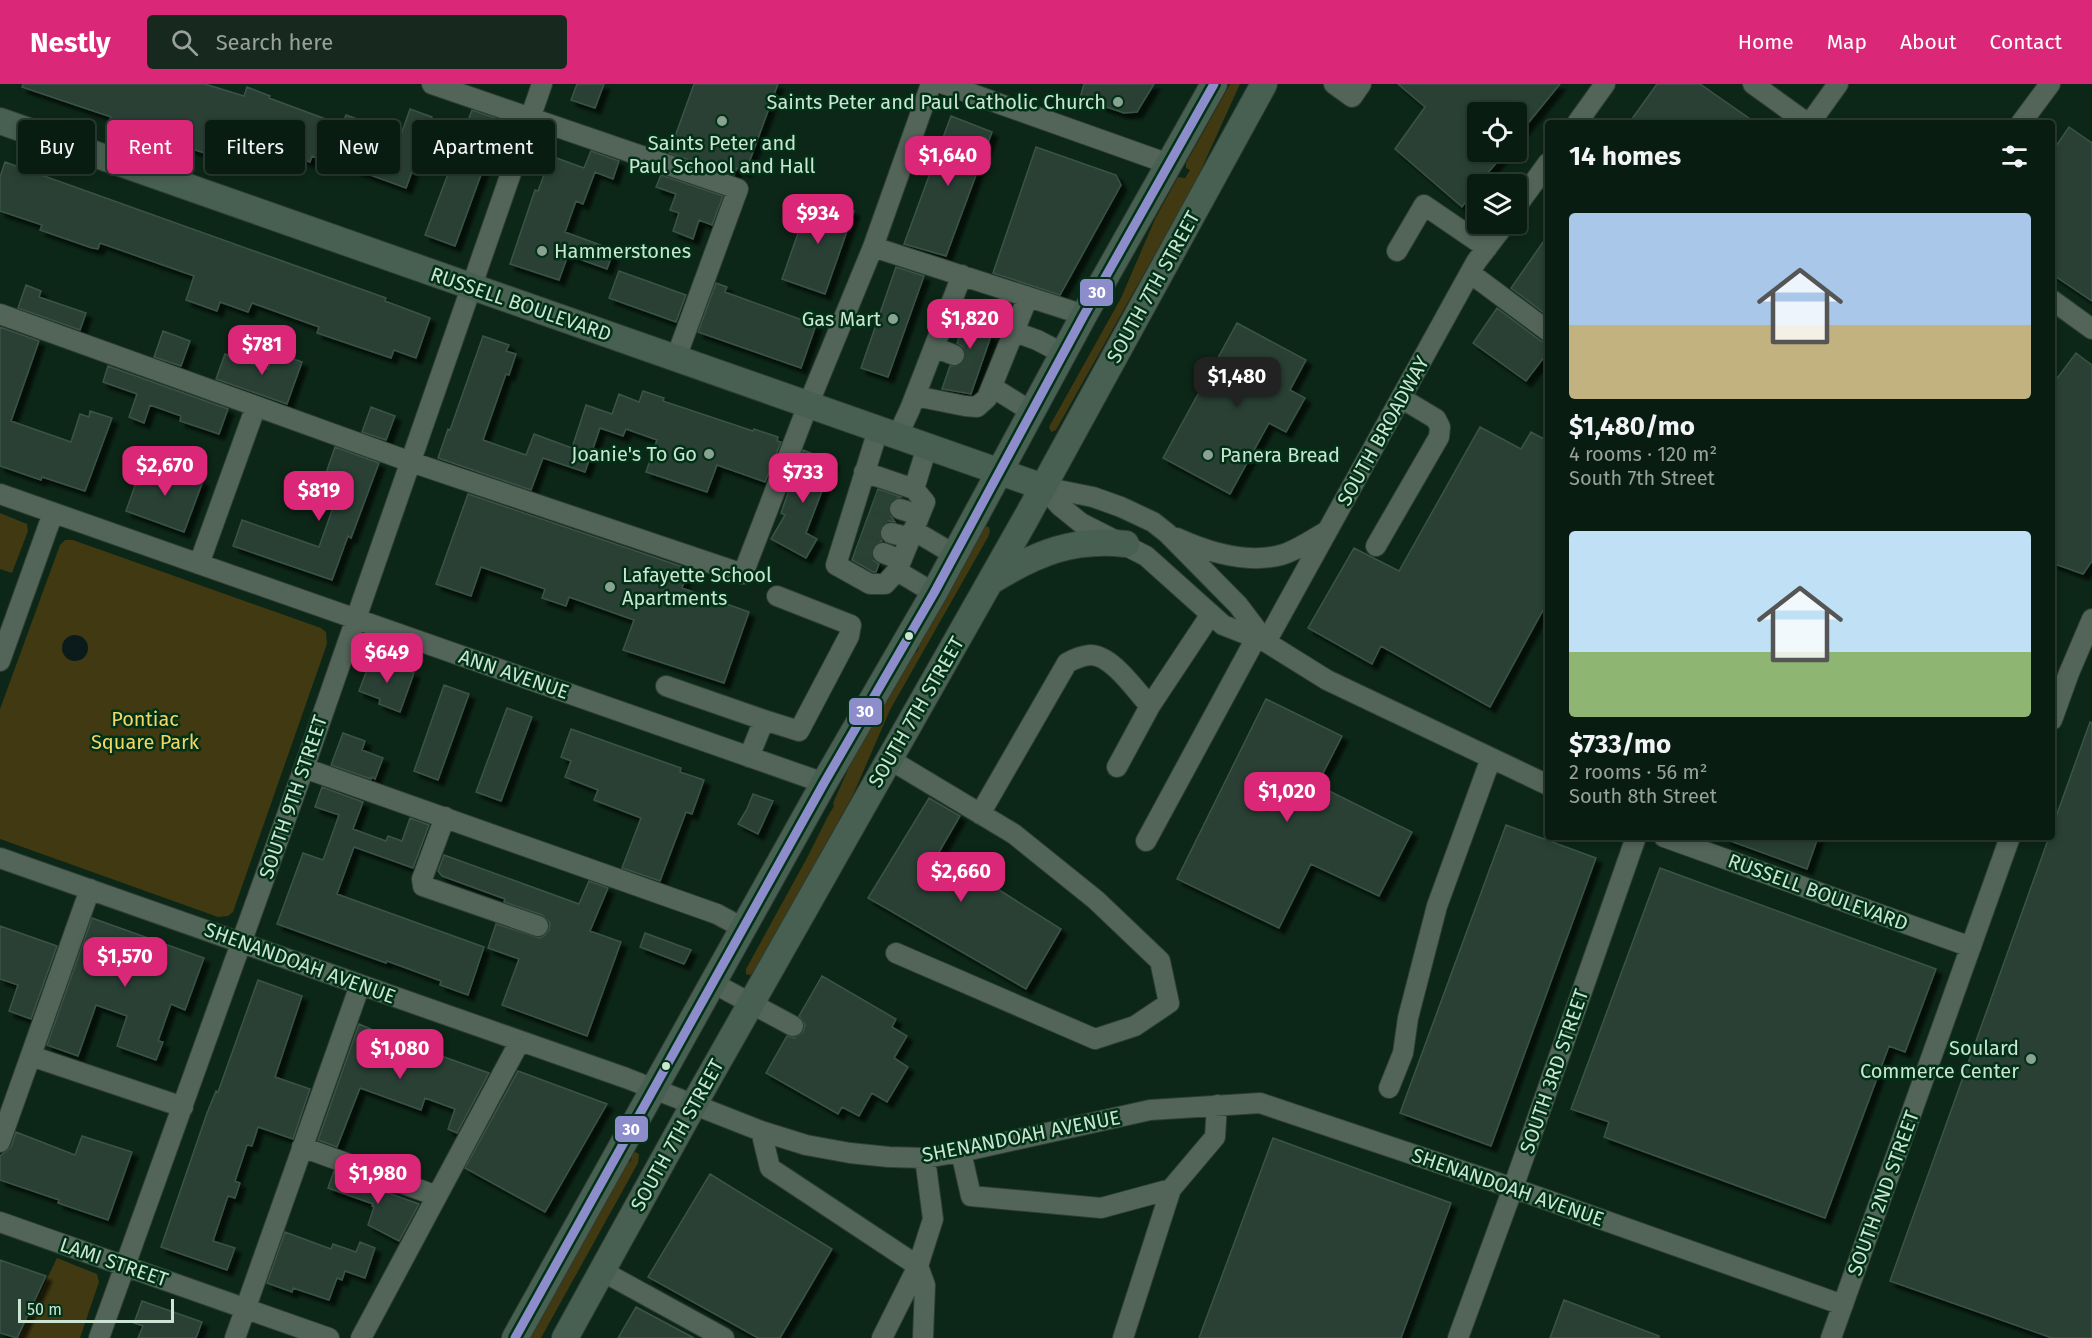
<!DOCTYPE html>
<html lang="en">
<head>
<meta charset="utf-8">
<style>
  :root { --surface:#091c11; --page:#17291f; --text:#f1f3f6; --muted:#99a19f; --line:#293a31; --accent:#db2777 }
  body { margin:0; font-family:"Fira Sans",sans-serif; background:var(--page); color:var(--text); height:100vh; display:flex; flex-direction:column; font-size:22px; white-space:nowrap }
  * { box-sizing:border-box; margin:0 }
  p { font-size:20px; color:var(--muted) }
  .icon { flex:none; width:33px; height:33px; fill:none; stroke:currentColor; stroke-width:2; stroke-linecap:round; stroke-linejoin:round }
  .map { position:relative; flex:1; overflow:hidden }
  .sheet { position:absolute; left:1545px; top:36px; width:510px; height:720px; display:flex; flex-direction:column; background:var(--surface); border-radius:6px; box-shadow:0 3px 9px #0003,0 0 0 2px var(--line) }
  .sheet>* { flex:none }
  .top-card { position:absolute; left:18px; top:36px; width:570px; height:54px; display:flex; gap:12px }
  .controls { position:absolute; left:1467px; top:18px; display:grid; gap:12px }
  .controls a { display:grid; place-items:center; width:60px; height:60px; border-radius:6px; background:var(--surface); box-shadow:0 3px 9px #0003,0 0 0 2px var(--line); font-size:30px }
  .scale { position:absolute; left:18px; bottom:15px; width:156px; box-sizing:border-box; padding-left:6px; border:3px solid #cce4d2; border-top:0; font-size:16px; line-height:21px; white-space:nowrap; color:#cce4d2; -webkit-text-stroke:4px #013116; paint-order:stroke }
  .price { position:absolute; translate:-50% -51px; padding:0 14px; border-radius:12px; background:var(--accent); color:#fff; font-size:20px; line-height:39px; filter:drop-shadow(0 2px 3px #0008) }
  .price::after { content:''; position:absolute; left:50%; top:36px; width:18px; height:14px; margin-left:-9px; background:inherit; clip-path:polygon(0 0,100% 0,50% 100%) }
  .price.current { background:#222; color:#fff }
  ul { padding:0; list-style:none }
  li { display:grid; align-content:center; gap:12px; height:318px; padding:0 24px }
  li span { display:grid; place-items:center; height:186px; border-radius:6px; color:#555 }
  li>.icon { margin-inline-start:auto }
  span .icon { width:108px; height:108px; fill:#fffc; stroke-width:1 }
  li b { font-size:26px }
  h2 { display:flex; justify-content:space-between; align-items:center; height:72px; padding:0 24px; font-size:26px }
  .pill { padding:0 21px; border-radius:6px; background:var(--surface); box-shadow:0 3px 9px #0003,0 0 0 2px var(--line); font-size:21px; line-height:54px }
  .pill.current { background:var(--accent); color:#fff }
  header { display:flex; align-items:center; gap:36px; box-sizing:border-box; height:84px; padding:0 30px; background:var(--accent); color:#fff }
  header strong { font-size:28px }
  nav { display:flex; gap:33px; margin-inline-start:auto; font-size:21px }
  .search { width:420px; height:54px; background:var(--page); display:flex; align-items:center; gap:15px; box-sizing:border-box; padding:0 21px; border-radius:6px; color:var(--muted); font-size:22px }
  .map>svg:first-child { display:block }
  .green { fill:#403911 }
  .water { fill:#0b1b1c }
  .building { fill:#2b4036; stroke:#3a5347; stroke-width:1.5; filter:url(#shadow) }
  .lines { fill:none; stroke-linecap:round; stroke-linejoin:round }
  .minor-tunnel { stroke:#294233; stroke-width:20; stroke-dasharray:20 10; stroke-linecap:butt }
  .minor-casing { stroke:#2d3e33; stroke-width:22 }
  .major-casing { stroke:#2d3e33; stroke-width:28 }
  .minor { stroke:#536459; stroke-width:20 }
  .major { stroke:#486051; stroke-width:26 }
  .bus-1-casing { stroke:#013116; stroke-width:14 }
  .bus-1 { stroke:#8c8dca; stroke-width:9 }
  .poi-dot { fill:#89a291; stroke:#013116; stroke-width:2 }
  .bus-dot { fill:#cce4d2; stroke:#013116; stroke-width:2 }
  .labels { text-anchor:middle; stroke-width:5; stroke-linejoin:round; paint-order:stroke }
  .poi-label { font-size:20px; fill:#cce4d2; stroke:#013116; text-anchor:end }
  .street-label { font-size:20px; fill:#cce4d2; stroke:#013116 }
  .park-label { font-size:20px; fill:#f6d663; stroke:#013116 }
  .line-badge { stroke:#013116; stroke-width:2 }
  .badge-label { font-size:16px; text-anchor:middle; font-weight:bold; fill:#fff }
</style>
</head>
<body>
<header>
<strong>Nestly</strong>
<div class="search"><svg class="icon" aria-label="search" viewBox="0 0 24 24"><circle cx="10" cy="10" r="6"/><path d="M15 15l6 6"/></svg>Search here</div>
<nav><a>Home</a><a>Map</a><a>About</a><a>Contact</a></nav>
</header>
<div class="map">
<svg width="2092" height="1254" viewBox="0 0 2092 1254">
  <defs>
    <filter id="shadow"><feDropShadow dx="5.5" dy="5.5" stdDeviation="1.5" flood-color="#0009"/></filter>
  </defs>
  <rect width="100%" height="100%" fill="#0c2617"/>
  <path class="green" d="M1230,0H1240L1195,99L1056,346L1051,348L1049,343L1121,214L1155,135L1178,93L1185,94L1190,86L1186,84V79Z
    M0,429L27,440L28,447L12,489L0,485Z
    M985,442L989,443L990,447L988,453L890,626L853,711L754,888L750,891L746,890V885L808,772L828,732L834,722L833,719L851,679L913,569L917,568L919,564L918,560Z
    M65,456H73L321,544L326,548L327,560L233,828L228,832L218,833L0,755V625L60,461Z
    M635,1068L639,1070L638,1079L541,1254H530L626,1079L631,1077L632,1070Z
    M57,1174L97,1190L99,1198L80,1254H18Z"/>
  <path class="water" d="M62 564a13 13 0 1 1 26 0a13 13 0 1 1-26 0Z"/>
  <path class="building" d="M23,0H205L244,12L247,3L270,12L269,14L342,41L346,31L401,51L410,25L432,33L406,104L324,74L323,76L312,72L310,78L287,69L289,64L230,42L220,74L109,38L111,33L22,3Z
    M577,0H604L595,24L571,16Z
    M694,0H778L746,87L737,84L734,91L669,69Z
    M1084,0H1154L1137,28L1124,29L1080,14Z
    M1398,0H1560L1516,54V28H1478V68H1506L1478,100L1462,123L1395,65L1425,23Z
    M1657,0H1700L1756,39H1629Z
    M472,26L501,36L455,162L425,151Z
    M951,32L992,48L946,172L904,160Z
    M2069,43L2092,59V217L2052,190V68Z
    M1036,63L1116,91L1121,101L1060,211L993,189Z
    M591,67L619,77L613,95L595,88L583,120L576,117L565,148L614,166L607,185L568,171L559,196L510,180L535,106L538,107L551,72L584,84Z
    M5,78L386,214L385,217L430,234L416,274L394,266L391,274L317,249L319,243L252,219L248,228L220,218L217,227L186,216L194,192L100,159L98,165L92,164L40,146L42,141L0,127V93Z
    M661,91L723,112L712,141L699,136L693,155L673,147L679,129L670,126L676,110L656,103Z
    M811,112L854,127L825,210L782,195Z
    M1548,151V232L1511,204Z
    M896,183L924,192L888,293L861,284Z
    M619,187L686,211L676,238L609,214Z
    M716,199L727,203L725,208L816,241L801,284L698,248Z
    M26,201L41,207L39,213L86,229L80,246L18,224Z
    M971,218L999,228L998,230L988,232L984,238L986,248L991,252L971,310L942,305L950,282L961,281L965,275L964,264L957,259Z
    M1497,224L1541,257L1548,259V268L1526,297L1473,259Z
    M1237,239L1306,276L1290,306L1305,314L1286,348L1269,339L1230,410L1163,374Z
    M0,243L39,257L11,337L71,358L80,330L89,333L90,327L112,334L85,407L42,393L41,396L0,382Z
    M163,247L190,257L181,282L154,273Z
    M483,252L509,261L506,267L516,270L509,291L506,290L483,356L526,371L534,350L572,364L586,321L612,330L619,310L639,318L643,307L664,314L663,317L753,347L754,345L778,353L777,357L781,358L765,398L717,381L707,408L646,388L657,356L626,345L623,352L600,344L585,388L543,374L531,406L438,374L448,345L450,346Z
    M274,268L302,278L287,320L216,295L225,270L268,285Z
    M2076,269L2092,281V477L2083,490L2052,479V301Z
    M108,282L228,325L219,350L180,337L181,332L150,321L144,339L129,333L137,310L103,298Z
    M371,323L395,332L386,356L362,348Z
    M1480,343L1521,365L1531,348L1548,357V517L1490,623L1381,562L1372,580L1308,544L1354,464L1399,487Z
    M335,363L379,379L351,454L348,452L332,496L233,462L242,436L319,463L342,398L325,392Z
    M803,366L833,378L806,449L817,455L806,474L771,455L785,431L781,429Z
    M161,379L203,397L184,448L126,427L138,393L143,395L148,381L158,385Z
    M878,405L901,413L892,416L889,421L888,428L895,438L888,437L882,441L879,452L882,457L876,459L872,465L873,476L879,480L876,488H873L852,476Z
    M468,410L689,485L682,504L749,528L724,599L623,566L634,536L569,513L566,522L542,514L545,505L481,483L471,512L436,500Z
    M371,575L414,589L400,628L379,620L380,615L359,607Z
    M444,601L469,610L438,696L414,687Z
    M1266,615L1342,652L1317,701L1412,748L1379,812L1311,780L1279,844L1177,795Z
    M507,624L532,633L501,717L476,708Z
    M2090,638L2092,639V1254H2052L1890,1197L2049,753H2052V744Z
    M571,645L681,684L680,688L704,696L692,730L686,728L660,797L622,784L641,734L594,716L598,706L565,693L571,677L561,673Z
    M343,649L365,657L362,666L383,674L375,695L372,693L371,695L331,681Z
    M322,703L363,718L353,745L386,757L388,752L402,757L410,734L429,741L413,784L354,763L337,810L484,863L468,911L440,901L441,897L387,877L386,879L277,840L303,769L323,776L339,731L315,723Z
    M753,710L773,717L758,750L738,740L747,725Z
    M929,714L960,732L939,768L1061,845L1026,905L868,814Z
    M1506,741L1596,774L1491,1062L1400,1029Z
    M1726,753H1818L1807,785L1725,755Z
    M444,771L579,820L589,797L608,804L590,847L621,858L587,952L502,921L519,875L488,864L496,840L540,854L545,851L549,846L550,839L542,831L504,818L505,815L442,792L438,787Z
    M1660,784L1936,885L1905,968L1889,962L1825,1134L1604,1053L1609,1038L1571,1025Z
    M92,834L204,874L185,926L171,920L158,957L163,958L156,976L117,962L127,932L96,921L78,972L47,961Z
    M0,842L57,862L31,935L9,927L18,901L0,895Z
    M645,849L691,866L684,880L640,863Z
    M822,892L896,935L892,943L907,952L894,974L908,983L887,1018L872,1009L859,1032L842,1023L838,1030L766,989L787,952L794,954L803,948L805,941L799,932Z
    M258,896L302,912L275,993L310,1005L293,1055L258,1043L252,1062L247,1061L235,1097L240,1099L235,1114L228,1112L213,1157L235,1164L227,1186L161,1163L207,1029L216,1007L218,1008Z
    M359,940L371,945V947L489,989L457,1049L448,1045L455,1025L425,1014L421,1026L360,1004L337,1063L318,1056Z
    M518,987L607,1020L545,1128L465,1084Z
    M16,1048L75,1071L82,1052L132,1068L108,1136L58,1119L59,1116L0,1096V1072L11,1063Z
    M1273,1054L1451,1119L1401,1254H1199Z
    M334,1087L354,1095V1097L419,1120L399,1157L368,1141L374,1123L372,1122L373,1120L328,1104Z
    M710,1090L832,1165L780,1254H758L648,1193Z
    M285,1148L331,1165L333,1160L356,1168L360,1158L375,1164L365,1194L345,1187L342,1196L337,1194L329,1216L293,1204L292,1208L267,1199Z
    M0,1176L46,1192L17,1254L0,1249Z
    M1564,1216L1659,1252V1254H1550Z
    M142,1217L202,1238L196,1254H138L143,1242L134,1239Z
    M636,1223L694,1254H618Z"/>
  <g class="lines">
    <path class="minor-tunnel" d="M967,231L995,241
      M954,271L982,280
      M874,417L900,425
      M866,440L891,449
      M858,461L883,469"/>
    <defs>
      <path id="minor" d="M432,0L738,105L676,274
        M944,0L1169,80
        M1334,0L1352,13L1361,0
        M1753,0L1807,39
        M1577,39L1605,0
        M1810,39L1838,0
        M2021,39L2050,0
        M1516,123L1548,79
        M873,163L1084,231
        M1397,167L1424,121L1487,164
        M1470,189L1548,247
        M2052,216L2092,245
        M0,230L411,378L743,490L808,321L873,163L931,0
        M995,241L1037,256L1064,270
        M934,263L954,271
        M992,303L1032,328
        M915,312L965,322L977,323L987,314L1028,213
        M878,346L836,481L870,500H885L897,487L925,418L914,405L927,363
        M897,353L910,325L962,191
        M864,388L914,405
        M1043,403L1060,422L1081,439L1146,472L1223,541L1266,558L1327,596L1548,701
        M1043,403L1093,413L1121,423L1153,438L1167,449L1238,521L1266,558
        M0,410L824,699
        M900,425L919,431
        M913,446L955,471
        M891,449L910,454
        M1177,454C1208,468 1247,480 1281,471C1296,467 1313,455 1327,447
        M1376,462L1439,353L1440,343L1436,335L1401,314
        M883,469L901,476
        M199,480L256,322
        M897,487L934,509
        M1266,558L1476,178L1505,140
        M0,577L53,429
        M666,602L764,636
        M2052,636L2069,589L2092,535
        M749,673L764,636L799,647L849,552L851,541L777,512
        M889,675L1014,750L1096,816L1160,877L1169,919L1135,942L1095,955L896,869
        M1117,683L1150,622
        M304,684L717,830L743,844
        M980,730L1067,579C1074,575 1081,572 1090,571C1111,570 1136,607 1150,622L1211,530
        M445,733L422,795L423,802L538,842
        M1664,753L1971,863
        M1146,757L1256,554
        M0,774L626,994L761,1047L806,1061L850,1069L889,1073L925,1074L961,1068L1150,1026L1260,1019L1513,1104L1843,1221
        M713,899L793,942
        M31,972L183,1023
        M1389,1004L1403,969L1408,934L1437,822L1491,674
        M761,1047L770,1084L918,1182L925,1201L923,1254
        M0,1058L90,805
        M302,1063L437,1112
        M961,1068L971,1112L1101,1124L1171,1105L1215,1053L1217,1021
        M0,1138L329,1254
        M602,1187L724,1254
        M99,1254L304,684L542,0
        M235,1254L360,901
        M361,1254L520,957
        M882,1254L918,1182L933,1135L925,1074
        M1123,1254L1171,1105
        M1458,1254L1513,1104L1636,753
        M1831,1254L2010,753"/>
      <path id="major" d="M0,37L1043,403
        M993,496C1037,469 1074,454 1126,460
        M515,1254L824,699L934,509L1084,231L1214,0
        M565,1254L694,1020L1025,436L1264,0"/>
    </defs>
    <use href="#minor" class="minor-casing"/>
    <use href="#major" class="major-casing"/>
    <use href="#minor" class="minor"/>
    <use href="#major" class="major"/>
    <defs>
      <path id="bus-1" d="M515,1254L824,699L934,509L1084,231L1214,0"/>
    </defs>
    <use href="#bus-1" class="bus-1-casing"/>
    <use href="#bus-1" class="bus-1"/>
  </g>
  <g class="poi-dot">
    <circle cx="1118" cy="18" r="6"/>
    <circle cx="722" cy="37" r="6"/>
    <circle cx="542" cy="167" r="6"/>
    <circle cx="893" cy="235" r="6"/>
    <circle cx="709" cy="370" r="6"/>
    <circle cx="1208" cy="371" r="6"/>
    <circle cx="610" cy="503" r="6"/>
    <circle cx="2031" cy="975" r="6"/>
  </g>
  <g class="bus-dot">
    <circle cx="909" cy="552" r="5"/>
    <circle cx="666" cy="982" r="5"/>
  </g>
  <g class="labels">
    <g class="poi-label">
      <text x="1106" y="25">Saints Peter and Paul Catholic Church</text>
      <text x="722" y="66" text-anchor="middle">Saints Peter and<tspan x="722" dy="23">Paul School and Hall</tspan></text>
      <text x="554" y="174" text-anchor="start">Hammerstones</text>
      <text x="881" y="242">Gas Mart</text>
      <text x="697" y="377">Joanie's To Go</text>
      <text x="1220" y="378" text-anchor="start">Panera Bread</text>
      <text x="622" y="498" text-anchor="start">Lafayette School<tspan x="622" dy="23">Apartments</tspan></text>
      <text x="2019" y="971">Soulard<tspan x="2019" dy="23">Commerce Center</tspan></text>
    </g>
    <g class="street-label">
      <text transform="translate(1153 203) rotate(-61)" y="7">SOUTH 7TH STREET</text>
      <text transform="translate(521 220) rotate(19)" y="7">RUSSELL BOULEVARD</text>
      <text transform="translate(1383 347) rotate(-61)" y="7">SOUTH BROADWAY</text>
      <text transform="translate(514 590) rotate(19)" y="7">ANN AVENUE</text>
      <text transform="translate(916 628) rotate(-60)" y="7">SOUTH 7TH STREET</text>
      <text transform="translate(293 713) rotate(-71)" y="7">SOUTH 9TH STREET</text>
      <text transform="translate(1818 808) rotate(20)" y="7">RUSSELL BOULEVARD</text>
      <text transform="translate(300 879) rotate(20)" y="7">SHENANDOAH AVENUE</text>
      <text transform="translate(1554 987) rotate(-71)" y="7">SOUTH 3RD STREET</text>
      <text transform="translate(677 1051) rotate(-61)" y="7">SOUTH 7TH STREET</text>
      <text transform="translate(1021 1052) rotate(-11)" y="7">SHENANDOAH AVENUE</text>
      <text transform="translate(1508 1103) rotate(19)" y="7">SHENANDOAH AVENUE</text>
      <text transform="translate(1883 1109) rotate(-70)" y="7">SOUTH 2ND STREET</text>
      <text transform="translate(114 1178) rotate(19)" y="7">LAMI STREET</text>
    </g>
    <g class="park-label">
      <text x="145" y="642">Pontiac<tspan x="145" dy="23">Square Park</tspan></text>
    </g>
  </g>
  <g class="line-badge">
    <rect x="1079" y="194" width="35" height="29" rx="6" fill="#8c8dca"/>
    <rect x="848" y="613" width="35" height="29" rx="6" fill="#8c8dca"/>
    <rect x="614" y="1031" width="35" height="28" rx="6" fill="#8c8dca"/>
  </g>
  <g class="badge-label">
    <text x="1097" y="214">30</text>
    <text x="865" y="633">30</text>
    <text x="631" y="1051">30</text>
  </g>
</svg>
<div class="controls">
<a><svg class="icon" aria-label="locate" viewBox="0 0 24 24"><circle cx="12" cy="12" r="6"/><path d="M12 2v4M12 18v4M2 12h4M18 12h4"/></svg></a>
<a><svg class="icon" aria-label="layers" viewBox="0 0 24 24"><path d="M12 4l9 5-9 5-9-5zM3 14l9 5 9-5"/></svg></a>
</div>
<div class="scale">50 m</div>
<b class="price" style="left:948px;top:103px">$1,640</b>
<b class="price" style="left:818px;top:161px">$934</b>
<b class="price" style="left:970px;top:266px">$1,820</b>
<b class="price" style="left:262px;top:292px">$781</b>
<b class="price current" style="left:1237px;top:324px">$1,480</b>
<b class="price" style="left:165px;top:413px">$2,670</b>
<b class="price" style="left:803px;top:420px">$733</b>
<b class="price" style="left:319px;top:438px">$819</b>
<b class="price" style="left:387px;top:600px">$649</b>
<b class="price" style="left:1287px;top:739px">$1,020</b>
<b class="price" style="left:961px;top:819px">$2,660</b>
<b class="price" style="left:125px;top:904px">$1,570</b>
<b class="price" style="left:400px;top:996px">$1,080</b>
<b class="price" style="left:378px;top:1121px">$1,980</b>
<div class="top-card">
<a class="pill">Buy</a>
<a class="pill current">Rent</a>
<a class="pill">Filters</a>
<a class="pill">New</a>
<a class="pill">Apartment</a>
</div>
<section class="sheet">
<h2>14 homes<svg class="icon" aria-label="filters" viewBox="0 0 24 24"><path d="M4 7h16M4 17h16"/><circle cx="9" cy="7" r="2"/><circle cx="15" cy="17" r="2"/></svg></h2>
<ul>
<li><span style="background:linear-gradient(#a9c7e8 60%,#c2b280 0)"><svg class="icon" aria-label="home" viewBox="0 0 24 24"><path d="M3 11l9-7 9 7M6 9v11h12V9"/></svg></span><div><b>$1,480/mo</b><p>4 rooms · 120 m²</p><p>South 7th Street</p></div></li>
<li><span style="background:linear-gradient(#bfe0f5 65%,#8fb573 0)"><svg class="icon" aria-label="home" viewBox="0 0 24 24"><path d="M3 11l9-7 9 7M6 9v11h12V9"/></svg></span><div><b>$733/mo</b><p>2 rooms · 56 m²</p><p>South 8th Street</p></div></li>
</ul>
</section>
</div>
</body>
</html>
